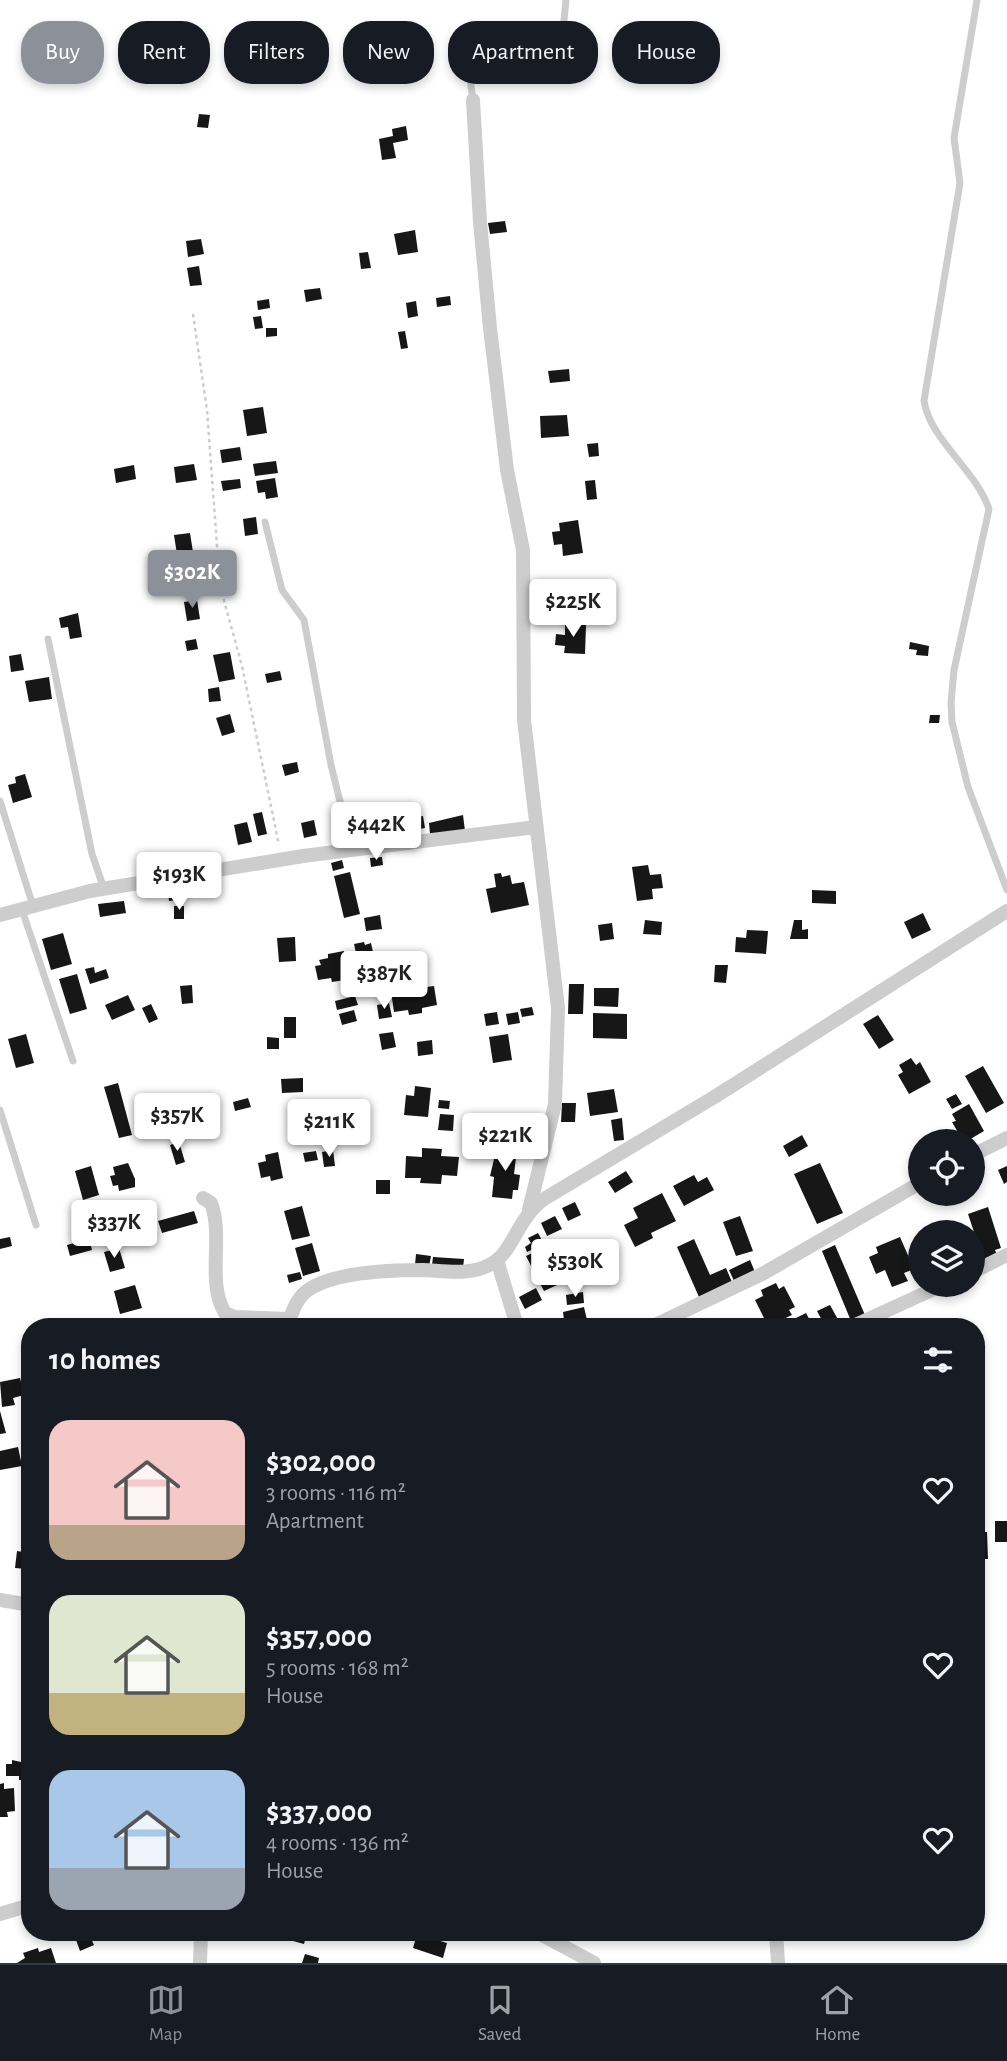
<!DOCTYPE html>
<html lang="en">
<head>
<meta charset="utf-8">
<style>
  :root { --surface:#171b24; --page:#20242c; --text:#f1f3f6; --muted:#9ea1a6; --line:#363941; --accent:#8c9099 }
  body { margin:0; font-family:"Alegreya Sans",sans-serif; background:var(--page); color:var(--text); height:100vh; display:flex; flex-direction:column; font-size:26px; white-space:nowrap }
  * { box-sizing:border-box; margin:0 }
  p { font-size:23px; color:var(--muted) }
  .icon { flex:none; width:38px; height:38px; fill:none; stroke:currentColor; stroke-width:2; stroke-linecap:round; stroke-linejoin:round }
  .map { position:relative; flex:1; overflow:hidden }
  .drawer { position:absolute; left:21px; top:1318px; width:964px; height:623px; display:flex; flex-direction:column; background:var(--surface); border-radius:28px; box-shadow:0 4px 10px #0003 }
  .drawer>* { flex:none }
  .hud { position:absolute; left:21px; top:21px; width:966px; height:63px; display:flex; gap:14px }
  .tools { position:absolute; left:908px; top:1129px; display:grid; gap:14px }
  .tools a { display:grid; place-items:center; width:77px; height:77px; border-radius:50%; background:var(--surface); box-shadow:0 4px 10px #0003; font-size:35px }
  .price { position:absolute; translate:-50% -60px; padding:0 16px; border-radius:7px; background:#fff; color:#222; font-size:23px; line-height:46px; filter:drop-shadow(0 2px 4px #0008) }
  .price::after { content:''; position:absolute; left:50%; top:42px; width:21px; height:16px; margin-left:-10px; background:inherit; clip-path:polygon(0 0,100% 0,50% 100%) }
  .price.active { background:var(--accent); color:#fff }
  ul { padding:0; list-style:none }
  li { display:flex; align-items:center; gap:21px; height:175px; padding:0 28px }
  li span { display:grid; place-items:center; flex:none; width:196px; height:140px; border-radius:21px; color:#555 }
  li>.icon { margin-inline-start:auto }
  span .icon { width:84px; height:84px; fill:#fffc; stroke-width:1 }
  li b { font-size:30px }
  h2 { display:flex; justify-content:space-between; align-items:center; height:84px; padding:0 28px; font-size:30px }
  .tag { padding:0 24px; border-radius:28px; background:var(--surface); box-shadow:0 4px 10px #0003; font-size:24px; line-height:63px }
  .tag.active { background:var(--accent); color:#fff }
  .dock { display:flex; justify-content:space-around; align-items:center; height:98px; border-top:2px solid var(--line); background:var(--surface); font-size:19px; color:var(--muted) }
  .dock a { display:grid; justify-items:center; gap:4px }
  .dock .active { color:var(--accent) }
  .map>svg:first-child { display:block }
  .building { fill:#171717 }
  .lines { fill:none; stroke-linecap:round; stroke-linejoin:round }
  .path { stroke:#cdcdcd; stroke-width:2.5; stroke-dasharray:3.5 3.5; stroke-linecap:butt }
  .lane { stroke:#cdcdcd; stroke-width:7 }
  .street { stroke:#cdcdcd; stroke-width:14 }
</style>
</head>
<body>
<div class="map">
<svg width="1007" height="1963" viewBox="0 0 1007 1963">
  <rect width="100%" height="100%" fill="#fff"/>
  <path class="building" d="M199,114L210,115L208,128L197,127Z
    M406,126L408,140L393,143L396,158L382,160L379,139L393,136L392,129Z
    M505,221L507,232L490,234L488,223Z
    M415,230L418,252L398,255L394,234Z
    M201,239L204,254L188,257L186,241Z
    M368,252L371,268L361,269L359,253Z
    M199,266L202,285L190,286L187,268Z
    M320,288L322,299L306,302L304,290Z
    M450,296L451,305L437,307L436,298Z
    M269,299L270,308L258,310L257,301Z
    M416,301L418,316L408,318L406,303Z
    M261,316L263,328L255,329L253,317Z
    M266,328H277V336L266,337Z
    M405,331L408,348L401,349L398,332Z
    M569,369L570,381L550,383L548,371Z
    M263,407L267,433L247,436L243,410Z
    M567,415L569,436L541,438L540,416Z
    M598,443L599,456L589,457L587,444Z
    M240,447L242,460L222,463L220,450Z
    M276,461L278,473L255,476L253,464Z
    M194,464L197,480L176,483L174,467Z
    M134,465L136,479L116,483L114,469Z
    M275,478L278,497L266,499L265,492L258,493L256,481Z
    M240,479L241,488L223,491L221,481Z
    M595,480L597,499L587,500L585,481Z
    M256,517L258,534L245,536L243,519Z
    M578,520L583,553L563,556L562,544L554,545L552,532L560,531L559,523Z
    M190,533L194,558L178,561L174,535Z
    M192,569L194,582L180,584L179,571Z
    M197,600L200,619L187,621L184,602Z
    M78,613L82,637L70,639L68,627L61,628L59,618Z
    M565,625H586L585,654L564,653L565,646L555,645L556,634L565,635Z
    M196,639L198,649L187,651L185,641Z
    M910,642L929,646L928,656L916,655L917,650L909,649Z
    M230,652L235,679L219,682L213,655Z
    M21,654L24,670L11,672L9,656Z
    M280,671L282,680L267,683L265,674Z
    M49,677L52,699L29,702L25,681Z
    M219,687L221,701L209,702L208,689Z
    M230,714L235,732L222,736L216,718Z
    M930,715H940L939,723H929Z
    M297,762L299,772L285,776L282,765Z
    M25,774L32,797L13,803L8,785L16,783L15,777Z
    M262,812L267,834L258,836L253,814Z
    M463,815L465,831L430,834L429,823Z
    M423,816L425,828L409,831L407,819Z
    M314,820L317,835L304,838L301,823Z
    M247,822L252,842L238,845L234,825Z
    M382,857L383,865L371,867L370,858Z
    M342,860L344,868L333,871L331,863Z
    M648,865L650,875L661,874L663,888L652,889L653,899L637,901L632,867Z
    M350,872L360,914L344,918L334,876Z
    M501,873L502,877L510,875L512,884L524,882L529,905L491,913L486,889L496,887L494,874Z
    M177,890L178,900L169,901L168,891Z
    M812,890L836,891V904L812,903Z
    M124,901L126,913L100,917L98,904Z
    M174,906H184V919H174Z
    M923,913L931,930L912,939L904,922Z
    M380,915L382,929L366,931L364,918Z
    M645,920L662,922L661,935L643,934Z
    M794,920H802V930L808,929V939H790Z
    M612,923L614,939L600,941L598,925Z
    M747,930L768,931L766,954L735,952L736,937L746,938Z
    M63,933L72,964L51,970L42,939Z
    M295,937L296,961L279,962L277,938Z
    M364,942L365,945L371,943L373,952L367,954L368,959L358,962L354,944Z
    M344,951V956L353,955L358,978L332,982L331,978L318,980L315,966L321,965L319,960L328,958V954Z
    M373,963L375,976L365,978L363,965Z
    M715,965H728L726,983L714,982Z
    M94,967L95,973L106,969L109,978L90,984L85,969Z
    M77,974L87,1009L70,1014L59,979Z
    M417,979L419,988L434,986L437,1005L422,1008V1013L409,1015L408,1010L394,1012L391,992L406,990L405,981Z
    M569,984H584L583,1014H568Z
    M192,985L193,1003L182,1004L180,986Z
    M594,988H619L618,1007L594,1006Z
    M128,995L135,1010L112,1020L105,1005Z
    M355,996L358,1005L337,1010L335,1001Z
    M389,1003L392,1017L379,1019L377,1005Z
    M151,1004L158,1019L149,1023L142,1008Z
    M532,1007L534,1015L522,1017L520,1009Z
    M354,1010L357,1021L342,1025L339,1014Z
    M497,1012L499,1024L486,1026L484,1014Z
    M518,1012L520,1023L508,1025L506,1014Z
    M593,1013L627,1014V1039L593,1038Z
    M878,1015L894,1040L879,1049L863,1024Z
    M284,1017H296V1038H284Z
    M393,1032L396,1047L382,1050L379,1034Z
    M26,1034L34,1063L16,1068L8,1039Z
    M508,1034L512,1060L493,1063L489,1037Z
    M267,1037L279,1038V1049H267Z
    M432,1040L433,1054L418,1056L417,1042Z
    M911,1058L916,1065L920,1062L931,1082L909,1094L898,1075L903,1072L899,1065Z
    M983,1066L1004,1103L986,1113L965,1076Z
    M303,1078V1092L282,1093L281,1079Z
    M118,1083L132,1135L119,1138L104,1087Z
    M415,1086L431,1088L428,1117L404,1115L406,1095L414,1096Z
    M614,1089L618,1112L590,1116L587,1093Z
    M956,1094L962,1104L952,1109L946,1099Z
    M248,1098L251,1107L235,1111L233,1102Z
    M439,1100L450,1101L449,1109L438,1108Z
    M562,1103H576L575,1122H561Z
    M969,1104L984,1131L967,1141L963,1134L960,1136L952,1122L956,1121L952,1114Z
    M440,1114L454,1115L453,1131L438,1130Z
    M622,1118L624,1140L614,1141L611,1120Z
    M802,1135L808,1146L789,1157L783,1146Z
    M179,1142L185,1162L176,1165L170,1145Z
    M497,1147L517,1149L514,1174L520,1175L518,1190H513L512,1199L492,1197L494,1177L490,1176Z
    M422,1148L442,1149L441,1156L459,1157L457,1176L442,1175L441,1184L420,1183L421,1178H405L406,1156L422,1157Z
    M333,1150L335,1166L324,1167L322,1152Z
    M316,1151L318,1160L305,1162L303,1153Z
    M278,1152L283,1178L271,1181L270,1176L261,1178L258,1163L266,1161L265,1155Z
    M128,1163L135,1179V1187L119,1191L118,1185L113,1186L110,1176L115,1175L113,1167Z
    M820,1163L843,1213L817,1224L794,1174Z
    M91,1166L99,1195L83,1200L75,1171Z
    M1007,1166V1182L1004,1184L998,1170Z
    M626,1171L633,1182L615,1193L608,1182Z
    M694,1175L698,1182L707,1177L714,1190L684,1206L673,1186Z
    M376,1180H390V1194H376Z
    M662,1193L676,1221L651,1233L653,1238L635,1247L624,1225L638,1218L633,1208Z
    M575,1202L581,1215L568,1221L562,1208Z
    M302,1206L310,1236L292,1240L284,1211Z
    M988,1207L1001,1248L995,1250L997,1255L983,1259L968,1214Z
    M194,1211L198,1223L162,1233L158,1221Z
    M555,1216L562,1229L547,1236L541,1223Z
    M740,1216L753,1251L736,1256L723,1222Z
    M87,1231L92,1250L70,1256L67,1245L74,1243L72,1235Z
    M538,1233L544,1244L527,1252L525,1247L531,1243L528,1238Z
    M10,1237L12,1246L0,1249V1239Z
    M900,1237L914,1269L904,1273L908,1281L892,1287L885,1270L876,1274L869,1257L878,1253L876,1247Z
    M694,1239L710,1275L726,1268L732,1282L699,1297L677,1247Z
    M312,1243L320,1271L303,1276L295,1248Z
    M550,1245L568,1280L544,1291L526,1256Z
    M835,1245L865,1315L851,1321L822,1251Z
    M119,1248L125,1268L110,1272L104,1252Z
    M416,1254L431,1256L429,1267L415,1265Z
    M433,1257L464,1259L463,1268L432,1265Z
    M750,1260L755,1272L734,1281L729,1270Z
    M300,1272L302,1279L289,1283L287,1275Z
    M776,1283L779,1289L784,1286L795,1307L789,1310L792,1315L777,1322L774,1318L766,1322L755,1300L763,1296L761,1290Z
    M135,1285L142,1308L120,1314L114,1291Z
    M536,1288L542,1300L525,1309L519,1297Z
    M583,1292L584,1303L567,1305L566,1295Z
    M830,1305L841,1325L839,1326H825L817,1311Z
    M584,1307L587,1320L595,1318L598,1326H560L559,1321L564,1320L563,1312Z
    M806,1313L813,1326H795L792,1320Z
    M20,1378L24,1395L13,1398L15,1405L2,1407L0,1382Z
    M0,1411L6,1433L0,1434Z
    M18,1447L22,1466L0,1470V1451Z
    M995,1521H1007V1542H995Z
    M976,1532H987L988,1559H976Z
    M17,1551L29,1553L27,1569L15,1568Z
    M12,1760L30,1764V1775H25V1780H19V1776H6V1764H12Z
    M4,1783V1789L14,1788L15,1811L7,1812L8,1817H0V1784Z
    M88,1932L94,1945L80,1951L75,1937Z
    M288,1932H307L304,1944L286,1939Z
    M417,1934L447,1943L443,1958L413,1948Z
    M38,1948L39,1952L51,1948L56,1963H17L25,1958L23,1953Z
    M305,1954L319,1958L318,1963H302Z"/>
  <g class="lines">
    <path class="path" d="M193,314L207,410L220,586L242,666L279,845"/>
    <path class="lane" d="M977,0L954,138L960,183L924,401C930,440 976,470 989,509L954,670L951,703L952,722L968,787L1007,890
      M473,100L469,72L474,55L485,51L552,50L562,41L566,0
      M265,522L282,590L304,620L331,765L352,850
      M48,639L92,854L104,889
      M0,801L33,906
      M22,910L73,1061
      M0,1110L36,1225"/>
    <path class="street" d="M473,100L480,222L490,328L507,470L523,550L524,720L558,1008L555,1104L529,1210
      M0,915L90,891L303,856L536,827
      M973,1155L1007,1138
      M203,1198L211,1203C224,1237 206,1282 225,1313L234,1317L290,1319
      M497,1260L517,1326
      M973,1272L1007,1255
      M287,1326C292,1314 296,1298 308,1290C334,1272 392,1270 423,1270C445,1271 471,1276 491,1264C513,1253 517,1218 544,1199L716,1096L1007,911
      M653,1326L764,1273L920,1183
      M853,1326L945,1284
      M0,1600L30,1605
      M0,1914L30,1905
      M537,1932L594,1963
      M776,1932L778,1963
      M200,1963L201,1932"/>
  </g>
</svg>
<div class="tools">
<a><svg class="icon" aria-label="locate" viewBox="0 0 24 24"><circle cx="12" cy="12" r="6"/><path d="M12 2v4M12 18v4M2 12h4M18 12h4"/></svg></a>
<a><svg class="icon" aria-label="layers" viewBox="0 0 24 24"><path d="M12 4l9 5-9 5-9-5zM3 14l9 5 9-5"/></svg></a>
</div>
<b class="price active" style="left:192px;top:610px">$302K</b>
<b class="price" style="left:573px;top:639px">$225K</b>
<b class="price" style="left:376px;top:862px">$442K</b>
<b class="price" style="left:179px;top:912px">$193K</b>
<b class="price" style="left:384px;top:1011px">$387K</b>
<b class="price" style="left:177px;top:1153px">$357K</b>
<b class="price" style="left:329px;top:1159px">$211K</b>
<b class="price" style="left:505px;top:1173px">$221K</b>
<b class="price" style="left:114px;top:1260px">$337K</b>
<b class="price" style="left:575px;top:1299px">$530K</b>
<div class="hud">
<a class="tag active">Buy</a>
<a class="tag">Rent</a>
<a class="tag">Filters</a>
<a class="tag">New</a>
<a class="tag">Apartment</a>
<a class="tag">House</a>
</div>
<section class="drawer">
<h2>10 homes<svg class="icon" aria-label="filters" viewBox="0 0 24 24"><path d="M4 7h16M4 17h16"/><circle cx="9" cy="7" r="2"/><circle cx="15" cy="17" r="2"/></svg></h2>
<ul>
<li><span style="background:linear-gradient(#f6c9c9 75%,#b9a48a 0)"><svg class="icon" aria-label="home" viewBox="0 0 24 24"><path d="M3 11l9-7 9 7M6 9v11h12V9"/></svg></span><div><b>$302,000</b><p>3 rooms · 116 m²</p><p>Apartment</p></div><svg class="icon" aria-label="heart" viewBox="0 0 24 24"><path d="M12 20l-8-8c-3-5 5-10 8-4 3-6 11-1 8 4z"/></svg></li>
<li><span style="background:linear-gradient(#dfe7d0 70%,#c2b280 0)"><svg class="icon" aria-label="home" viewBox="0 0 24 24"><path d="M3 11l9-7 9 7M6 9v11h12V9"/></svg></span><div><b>$357,000</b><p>5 rooms · 168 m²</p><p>House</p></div><svg class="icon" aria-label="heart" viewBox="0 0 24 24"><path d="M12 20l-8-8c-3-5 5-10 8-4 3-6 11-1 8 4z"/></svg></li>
<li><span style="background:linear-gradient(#a9c7e8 70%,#9aa5b1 0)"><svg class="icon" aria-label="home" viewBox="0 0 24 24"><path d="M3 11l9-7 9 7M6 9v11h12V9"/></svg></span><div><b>$337,000</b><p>4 rooms · 136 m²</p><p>House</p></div><svg class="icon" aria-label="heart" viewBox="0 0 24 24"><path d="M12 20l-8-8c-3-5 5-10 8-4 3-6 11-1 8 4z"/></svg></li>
</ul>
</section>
</div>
<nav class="dock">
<a class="active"><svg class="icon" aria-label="map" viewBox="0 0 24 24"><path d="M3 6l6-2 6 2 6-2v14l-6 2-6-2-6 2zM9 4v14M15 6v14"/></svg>Map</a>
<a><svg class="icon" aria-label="saved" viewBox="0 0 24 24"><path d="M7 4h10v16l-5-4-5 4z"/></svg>Saved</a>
<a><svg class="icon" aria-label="home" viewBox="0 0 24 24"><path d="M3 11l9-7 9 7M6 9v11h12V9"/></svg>Home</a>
</nav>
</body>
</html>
